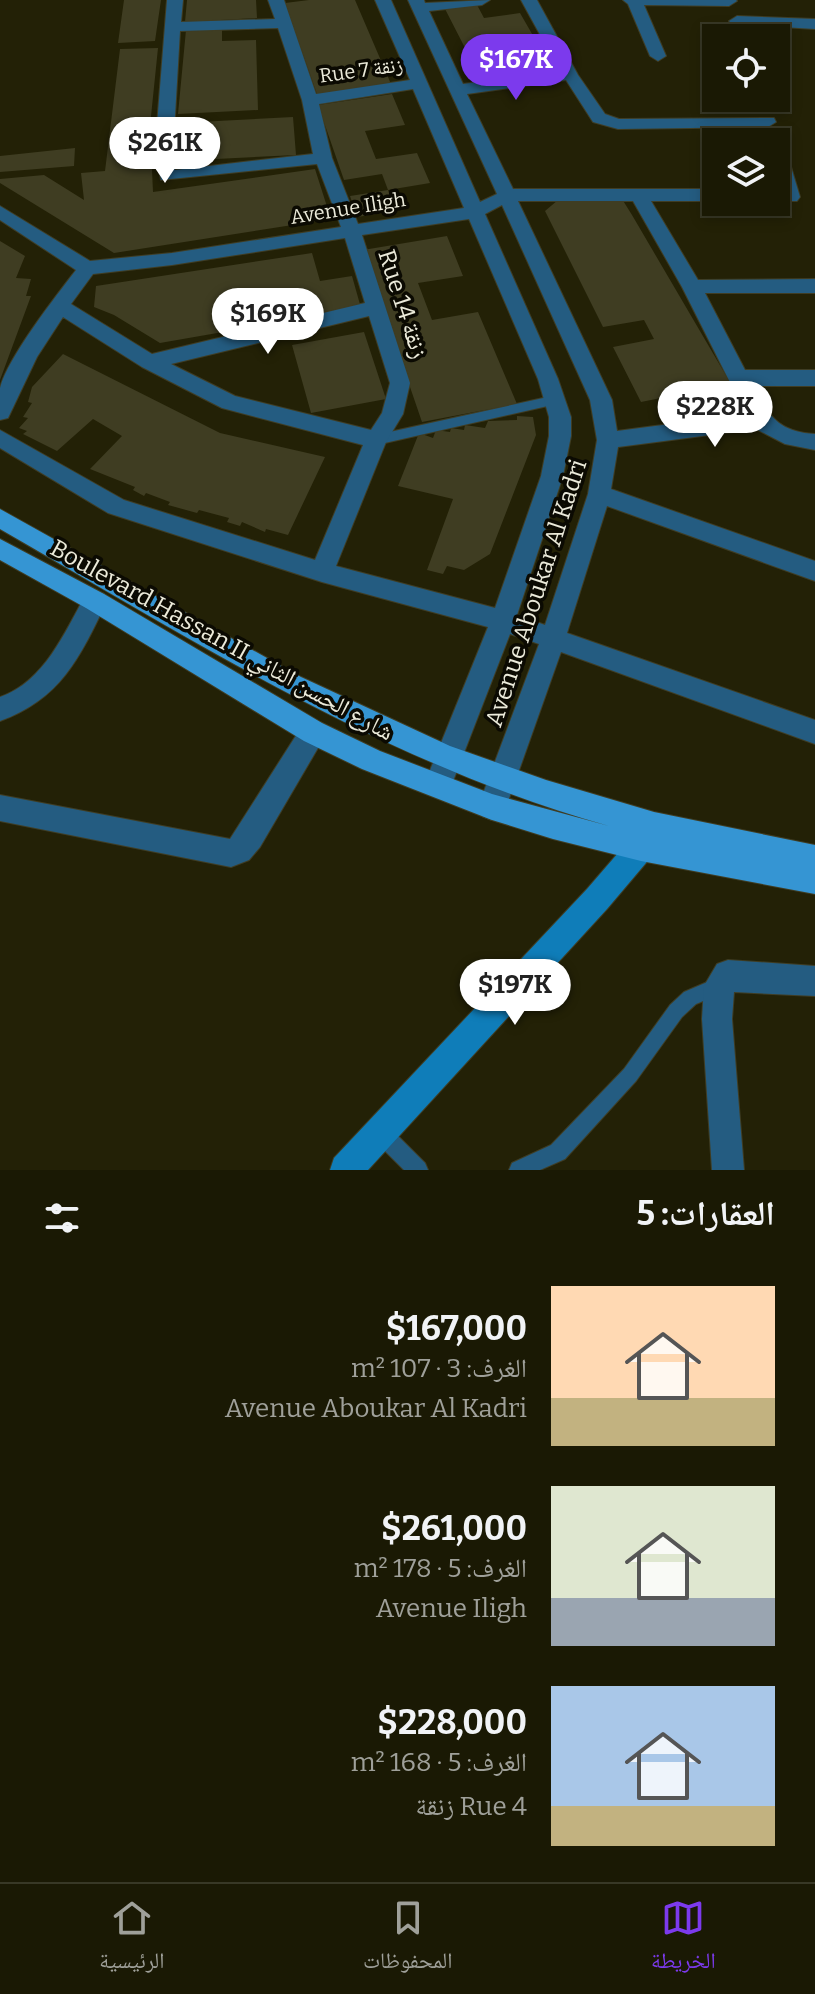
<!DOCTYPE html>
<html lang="ar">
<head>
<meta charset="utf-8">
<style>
  :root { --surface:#1a1904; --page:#272613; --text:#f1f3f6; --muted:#9fa09a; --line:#383826; --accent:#7c3aed }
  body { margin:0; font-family:Bitter,"Noto Naskh Arabic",serif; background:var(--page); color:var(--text); direction:rtl; height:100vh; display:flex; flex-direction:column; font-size:30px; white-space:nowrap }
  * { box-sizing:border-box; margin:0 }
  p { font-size:26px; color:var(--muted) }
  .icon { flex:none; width:44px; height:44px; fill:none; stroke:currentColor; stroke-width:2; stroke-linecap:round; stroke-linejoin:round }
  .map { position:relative; height:1170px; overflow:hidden; direction:ltr }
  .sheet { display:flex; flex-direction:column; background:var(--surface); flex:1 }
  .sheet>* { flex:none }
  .fabs { position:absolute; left:702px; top:24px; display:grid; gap:16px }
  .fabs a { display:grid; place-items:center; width:88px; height:88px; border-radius:0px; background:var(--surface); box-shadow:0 4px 12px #0003,0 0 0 2px var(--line); font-size:40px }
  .price { position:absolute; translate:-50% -68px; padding:0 18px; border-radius:28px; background:#fff; color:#222; font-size:26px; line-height:52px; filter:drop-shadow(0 2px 4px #0008) }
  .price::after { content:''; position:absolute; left:50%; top:48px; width:24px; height:18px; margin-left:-12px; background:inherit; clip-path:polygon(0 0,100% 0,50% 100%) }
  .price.active { background:var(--accent); color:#fff }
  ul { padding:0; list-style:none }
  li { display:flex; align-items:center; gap:24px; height:200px; padding:0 40px }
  li span { display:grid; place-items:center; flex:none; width:224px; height:160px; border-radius:0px; color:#555 }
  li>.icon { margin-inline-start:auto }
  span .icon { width:96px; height:96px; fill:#fffc; stroke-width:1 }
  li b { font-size:34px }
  h2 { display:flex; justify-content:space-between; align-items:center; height:96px; padding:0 40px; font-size:34px }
  .tabs { display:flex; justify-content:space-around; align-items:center; height:112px; border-top:2px solid var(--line); background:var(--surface); font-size:22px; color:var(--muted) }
  .tabs a { display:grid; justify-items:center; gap:4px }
  .tabs .active { color:var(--accent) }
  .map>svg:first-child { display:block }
  .building { fill:#3f3d22 }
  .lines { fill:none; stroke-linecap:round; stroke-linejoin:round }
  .lane-casing { stroke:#3f3d24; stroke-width:2 }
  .street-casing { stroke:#3f3d24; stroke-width:2 }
  .secondary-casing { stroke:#3f3d24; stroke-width:2 }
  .primary-casing { stroke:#3f3d24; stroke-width:2 }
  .lane { fill:#245c81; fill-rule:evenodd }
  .street { fill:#245c81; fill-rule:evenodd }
  .secondary { fill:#0f7db9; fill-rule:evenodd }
  .primary { fill:#3595d3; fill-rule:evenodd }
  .labels { text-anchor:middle; stroke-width:7; stroke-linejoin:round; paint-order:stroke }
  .far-street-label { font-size:20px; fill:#ebeada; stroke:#0b0a02 }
  .street-label { font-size:24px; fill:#ebeada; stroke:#0b0a02 }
</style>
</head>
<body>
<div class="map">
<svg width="815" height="1170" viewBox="0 0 815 1170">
  <rect width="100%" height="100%" fill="#232106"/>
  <path class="building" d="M124,0H161L155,41L118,43Z
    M187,0H256L257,18L185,22Z
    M309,0H355L391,84L317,94L285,3Z
    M476,3L484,18L520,13L554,72L483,83L444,7Z
    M222,28V41L256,40L258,110L178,114L186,30Z
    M158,48L150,126L153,192L315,169L331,219L114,253L0,183V179L44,175L84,200L81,173L105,171L120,49Z
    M392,94L405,125L365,131L376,159L417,153L430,183L388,190L396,211L357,217L350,196L388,190L382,174L344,180L318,105Z
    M293,117L296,155L176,161L179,123Z
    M75,148L74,166L0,172V156Z
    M622,199L632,215L731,384L641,402L613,347L654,339L644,320L603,327L545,211L558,200Z
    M447,236L463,276L418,283L432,320L478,312L517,404L422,422L363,250Z
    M0,241L25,256L16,278L31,279L26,296H31L0,380Z
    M312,253L320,281L352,276L361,308L160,343L114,315L94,307L96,286Z
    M364,332L386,399L311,413L292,345Z
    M63,354L220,433L325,457L288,535L266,529L265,532L242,522L240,526L227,522L229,518L199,510L197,513L168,505L170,502L146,493L144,496L133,490L135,487L90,469L122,436L93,419L57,451L23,434L27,431L19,428L28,418L23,417L32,403L28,402L32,387Z
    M517,416L533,417L536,435L490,554L464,570L447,566L443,574L427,570L453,499L398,486L419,433L433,438L436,430L450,432L451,428L464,430L465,425L485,428L488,421L517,420Z"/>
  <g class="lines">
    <defs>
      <path id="lane" d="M557,395L561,397L563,400L561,403L376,445L370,440L376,435Z
        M719,977L725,980L728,986L725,992L696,1004L682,1017L636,1081L565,1159L540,1170H509L512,1163L551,1145L624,1069L670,1005L684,992Z
        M381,1124L388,1126L425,1163L428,1170H404L374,1140L372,1133L374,1126Z"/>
      <path id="street" d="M167,0H183L181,22L275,19L268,0H284L316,94L410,80L375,0H391L480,202L497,194L408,0H424L425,3L490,0L482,5L429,11L463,84L560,71L521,0H537L578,75L605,114L619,119L774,118L776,122L768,127L618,129L593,122L566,80L467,94L513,189H716V201H651L698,280L815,279V293H705L745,370H815V386H753C768,415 778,432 815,434V450L785,444L756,429L618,447L611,489L815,561V581L607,506L567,633L815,720V744L561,652L506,807L502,816L492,820L482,816L478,807L539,644L510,634L448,794L438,798L428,794L424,785L488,627L322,582L108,513L0,448V430L124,500L315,560L363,445L222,408L142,367L63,317L37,357L8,418L0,420C0,410 0,397 0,388C8,357 56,296 76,270L0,220V206L90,261L172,253L341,227L317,164L161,180L155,150ZM278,28L302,100L313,154L175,170L173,150L180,31ZM413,89L464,208L358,224L332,158L319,104ZM518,201H633L682,287L746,414L617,431L612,400ZM502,205L590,400L597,440L588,494L545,625L517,615L563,476L571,436V417L558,379L485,214ZM469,219L538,379L549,417V436L541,476L495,608L336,566L386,442L403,414L410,383L362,235ZM345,238L365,303L152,354L71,304L93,274L172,265ZM369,316L390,383L382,413L371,430L235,396L171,364Z
        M623,0H736L737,1L729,6L644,5L666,56L658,61L650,56L628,4Z
        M737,16L815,19V29L732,24L729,21Z
        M775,142H776L782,143L785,147L800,197L797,201H785C774,182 778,161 775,142Z
        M95,591L104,594L107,601C80,657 61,699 0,721V697C44,682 65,632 86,594Z
        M313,720L322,723L326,732L322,741L260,847L249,860L231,867L0,821V795L230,839L304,723Z
        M728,960L815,966V996L734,992L732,1019L744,1170H712L702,1019L704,986L717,964Z"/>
      <path id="secondary" d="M647,819L657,822L661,832L651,857L607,909L368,1170H330L334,1158L587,889L631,838L637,822Z"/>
      <path id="primary" d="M0,509L301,677L450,746L546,780L654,812L815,845V894L641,861L553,839L492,820L362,769L304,741L86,608L0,560V539L104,594L322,723L380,751L492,794L609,826C388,764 197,643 0,529Z"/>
    </defs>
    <use href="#lane" class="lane-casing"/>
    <use href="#street" class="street-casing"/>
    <use href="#secondary" class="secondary-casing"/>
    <use href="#primary" class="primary-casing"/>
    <use href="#lane" class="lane"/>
    <use href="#street" class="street"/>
    <use href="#secondary" class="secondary"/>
    <use href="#primary" class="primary"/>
  </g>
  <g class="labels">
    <g class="far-street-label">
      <text transform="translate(361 70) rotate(-8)" y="7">Rue 7 زنقة</text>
      <text transform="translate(348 208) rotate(-9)" y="7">Avenue Iligh</text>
    </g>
    <g class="street-label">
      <text transform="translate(403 304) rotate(72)" y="8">Rue 14 زنقة</text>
      <text transform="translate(536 593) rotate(-72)" y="8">Avenue Aboukar Al Kadri</text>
      <text transform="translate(222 640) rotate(29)" y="8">Boulevard Hassan II شارع الحسن الثاني</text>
    </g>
  </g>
</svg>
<div class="fabs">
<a><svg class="icon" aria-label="locate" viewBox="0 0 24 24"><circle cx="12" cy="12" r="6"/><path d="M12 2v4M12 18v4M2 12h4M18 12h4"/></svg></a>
<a><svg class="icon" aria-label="layers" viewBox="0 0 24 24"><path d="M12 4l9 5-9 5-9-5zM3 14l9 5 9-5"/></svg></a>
</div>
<b class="price active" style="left:516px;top:102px">$167K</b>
<b class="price" style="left:165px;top:185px">$261K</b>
<b class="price" style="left:268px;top:356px">$169K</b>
<b class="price" style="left:715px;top:449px">$228K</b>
<b class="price" style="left:515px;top:1027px">$197K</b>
</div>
<section class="sheet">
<h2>العقارات: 5<svg class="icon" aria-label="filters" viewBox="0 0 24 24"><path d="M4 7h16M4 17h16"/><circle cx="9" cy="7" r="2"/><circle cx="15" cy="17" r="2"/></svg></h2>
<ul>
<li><span style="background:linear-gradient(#ffd9b3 70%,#c2b280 0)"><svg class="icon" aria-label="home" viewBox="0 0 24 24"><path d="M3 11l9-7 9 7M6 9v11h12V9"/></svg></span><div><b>$167,000</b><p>الغرف: 3 · 107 m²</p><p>Avenue Aboukar Al Kadri</p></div></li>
<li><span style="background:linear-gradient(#dfe7d0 70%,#9aa5b1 0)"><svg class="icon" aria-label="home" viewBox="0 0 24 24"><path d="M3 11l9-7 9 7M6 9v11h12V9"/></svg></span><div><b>$261,000</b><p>الغرف: 5 · 178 m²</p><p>Avenue Iligh</p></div></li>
<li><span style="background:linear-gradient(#a9c7e8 75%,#c2b280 0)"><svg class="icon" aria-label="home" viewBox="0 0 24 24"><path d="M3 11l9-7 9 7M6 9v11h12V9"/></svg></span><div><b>$228,000</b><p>الغرف: 5 · 168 m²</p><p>Rue 4 زنقة</p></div></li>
</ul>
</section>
<nav class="tabs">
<a class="active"><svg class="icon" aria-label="map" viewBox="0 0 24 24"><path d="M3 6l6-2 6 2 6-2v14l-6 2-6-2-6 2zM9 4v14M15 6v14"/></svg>الخريطة</a>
<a><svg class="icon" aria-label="saved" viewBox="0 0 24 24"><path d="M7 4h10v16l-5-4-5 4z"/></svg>المحفوظات</a>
<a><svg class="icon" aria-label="home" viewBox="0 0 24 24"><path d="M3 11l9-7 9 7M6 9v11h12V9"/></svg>الرئيسية</a>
</nav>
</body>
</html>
